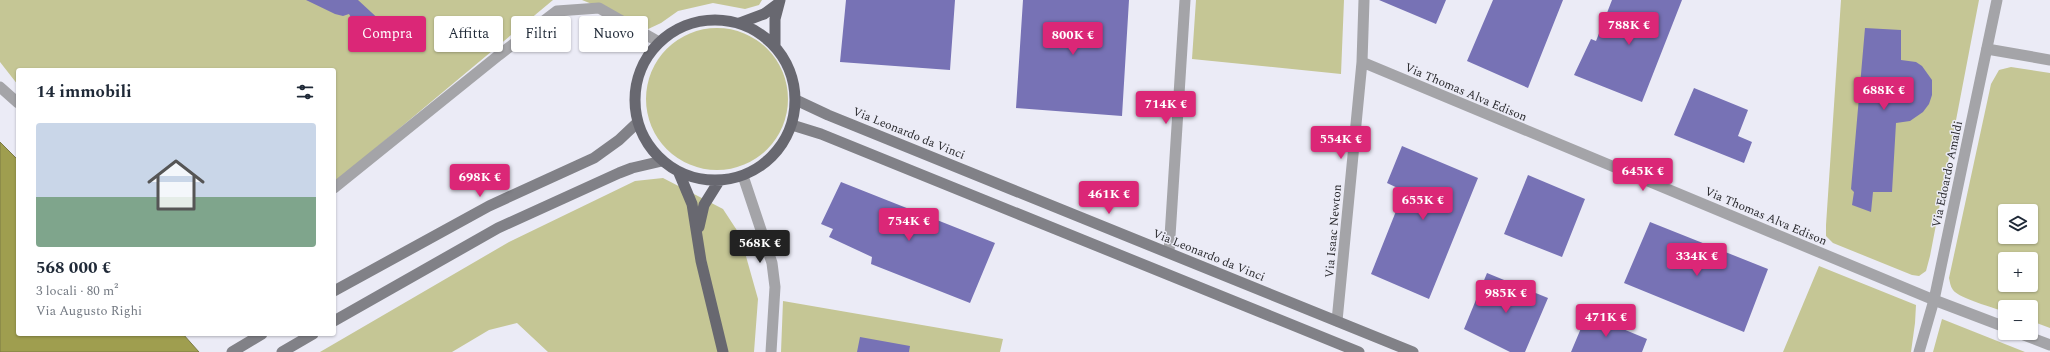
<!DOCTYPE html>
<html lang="it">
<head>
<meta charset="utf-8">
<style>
  :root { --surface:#fff; --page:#f2f2f3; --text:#1f2937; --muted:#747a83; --accent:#db2777 }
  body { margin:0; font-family:Spectral,serif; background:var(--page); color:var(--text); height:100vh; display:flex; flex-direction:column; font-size:15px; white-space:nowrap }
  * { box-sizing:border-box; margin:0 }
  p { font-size:13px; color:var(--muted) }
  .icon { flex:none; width:22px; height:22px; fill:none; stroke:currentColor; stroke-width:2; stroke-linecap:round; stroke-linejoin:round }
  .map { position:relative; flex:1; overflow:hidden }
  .details { position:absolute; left:16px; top:68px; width:320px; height:268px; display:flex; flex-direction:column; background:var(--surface); border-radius:4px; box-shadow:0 1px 3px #0004 }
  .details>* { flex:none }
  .hud { position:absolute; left:348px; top:16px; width:380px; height:36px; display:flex; gap:8px }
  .buttons { position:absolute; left:1998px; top:204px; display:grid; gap:8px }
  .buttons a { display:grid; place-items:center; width:40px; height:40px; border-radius:4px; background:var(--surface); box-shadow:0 1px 3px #0004; font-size:20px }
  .price { position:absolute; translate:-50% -34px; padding:0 9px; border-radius:4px; background:var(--accent); color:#fff; font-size:13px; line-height:26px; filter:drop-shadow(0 1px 2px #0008) }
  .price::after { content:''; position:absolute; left:50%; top:24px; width:12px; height:9px; margin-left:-6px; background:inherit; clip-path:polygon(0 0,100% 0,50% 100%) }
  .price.current { background:#222; color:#fff }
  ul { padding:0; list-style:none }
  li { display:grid; align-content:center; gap:8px; height:212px; padding:0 20px }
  li span { display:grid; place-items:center; height:124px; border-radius:4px; color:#555 }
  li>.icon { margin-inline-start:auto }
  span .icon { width:72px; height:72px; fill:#fffc; stroke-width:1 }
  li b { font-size:17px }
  h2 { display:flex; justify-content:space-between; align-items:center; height:48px; padding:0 20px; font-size:17px }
  .chip { padding:0 14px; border-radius:4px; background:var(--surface); box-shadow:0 1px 3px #0004; font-size:14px; line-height:36px }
  .chip.current { background:var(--accent); color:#fff }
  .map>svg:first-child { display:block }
  .green { fill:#c5c695; fill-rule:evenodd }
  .water { fill:#9f9e4f; stroke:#7c7b45 }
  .building { fill:#7772b5 }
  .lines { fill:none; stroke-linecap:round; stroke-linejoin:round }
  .minor { stroke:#a4a4a8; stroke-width:11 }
  .tertiary { stroke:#a4a4a8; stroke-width:11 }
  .secondary { stroke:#818187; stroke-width:11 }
  .primary { stroke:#686870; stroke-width:11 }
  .labels { text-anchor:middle; stroke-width:3; stroke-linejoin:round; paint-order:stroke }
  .street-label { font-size:12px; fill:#2a2a2e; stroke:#ebebf6 }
</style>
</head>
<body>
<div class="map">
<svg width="2050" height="352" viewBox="0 0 2050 352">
  <rect width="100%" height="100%" fill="#ebebf6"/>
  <path class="green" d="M0,0H553L334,183V70H18V85L0,62Z
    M582,0H762L759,5L745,9L713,3L678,11L661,23L646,30L614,13Z
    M1196,0H1344L1341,74L1192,59Z
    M1841,0H1979L1930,256L1926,271L1919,276L1912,275L1833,243L1826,236V225Z
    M646 99a71 71 0 1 1 142 0a71 71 0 1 1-142 0Z
    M2011,67L2050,73V328L2031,321V307H2005V312C1993,307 1960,299 1953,290C1950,286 1950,282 1949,278L1991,84L1999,70ZM2005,211H2031V237H2005ZM2005,259H2031V285H2005Z
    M663,178L723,209L740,235L758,299L754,352H548L517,323L489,330L452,352H320L509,242L635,181Z
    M1819,266L1916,305L1915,323L1911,352H1783Z
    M783,301L1003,339L1000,352H781Z
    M1942,319L2025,352H1933Z"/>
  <path class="water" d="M0,142L18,160V334H183L199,352H0Z"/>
  <path class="building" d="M306,0H358L384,24L362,37L349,14L343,16L335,14Z
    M846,0H955L950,70L840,62Z
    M1023,0H1129L1122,116L1016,108Z
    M1379,0H1446L1436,24Z
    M1493,0H1563L1528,88L1467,61Z
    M1612,0H1682L1642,102L1574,75L1591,39L1596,41Z
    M1865,28L1901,30V60L1916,62L1922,66L1932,80V95L1929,104L1923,112L1910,121L1896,123L1892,192H1873L1871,212L1852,205L1854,192L1851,189Z
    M1694,88L1748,110L1738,136L1752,142L1744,163L1674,135Z
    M1402,146L1478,178L1429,299L1371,274L1404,191L1387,183Z
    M1528,175L1585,199L1562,257L1504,234Z
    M841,182L995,243L970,303L871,264L872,257L829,237L833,229L821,224Z
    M1650,222L1768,269L1744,332L1624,283Z
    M1487,273L1548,298L1525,352H1510L1464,329Z
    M1587,314L1647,339L1642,352H1571Z
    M860,337L910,346L909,352H857Z"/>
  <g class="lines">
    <path class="minor" d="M1987,49L2050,60
      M1362,62L1934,300L2005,327
      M0,87L18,103
      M743,176L772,263L775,287L771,352
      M334,188L499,55L557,11L599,8L659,42
      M1169,252L1185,0
      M1337,321L1362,62L1364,0
      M2019,333L2050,345"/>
    <path class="tertiary" d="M1919,352L1934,300L1997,0"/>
    <path class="secondary" d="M796,100L828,115L1413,352
      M792,125L821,134L1359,352
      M334,291L489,206L594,158L619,140L637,123
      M334,321L498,228L619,173L632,168L662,161
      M232,352L262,334
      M282,352L313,334"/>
    <path class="primary" d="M635 100a80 80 0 1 1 160 0a80 80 0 1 1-160 0Z
      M740,23L764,14L779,3
      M775,45V19L780,0
      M679,173L692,204L701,261L723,352
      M699,227L704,205L719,181"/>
  </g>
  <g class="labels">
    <g class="street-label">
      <text transform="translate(1466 92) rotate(23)" y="4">Via Thomas Alva Edison</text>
      <text transform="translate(909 133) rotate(22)" y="4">Via Leonardo da Vinci</text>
      <text transform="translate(1947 174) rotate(-78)" y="4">Via Edoardo Amaldi</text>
      <text transform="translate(1766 216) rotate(23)" y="4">Via Thomas Alva Edison</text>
      <text transform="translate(1333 231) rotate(-85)" y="4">Via Isaac Newton</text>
      <text transform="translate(1209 255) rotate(22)" y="4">Via Leonardo da Vinci</text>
    </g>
  </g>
</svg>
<div class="buttons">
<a><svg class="icon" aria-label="layers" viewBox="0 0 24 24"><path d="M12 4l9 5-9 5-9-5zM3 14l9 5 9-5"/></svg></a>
<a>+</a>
<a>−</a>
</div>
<b class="price" style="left:1629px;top:46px">788K €</b>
<b class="price" style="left:1073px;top:56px">800K €</b>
<b class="price" style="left:1884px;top:111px">688K €</b>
<b class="price" style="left:1166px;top:125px">714K €</b>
<b class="price" style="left:1341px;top:160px">554K €</b>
<b class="price" style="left:1643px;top:192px">645K €</b>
<b class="price" style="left:480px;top:198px">698K €</b>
<b class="price" style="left:1109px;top:215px">461K €</b>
<b class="price" style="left:1423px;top:221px">655K €</b>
<b class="price" style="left:909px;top:242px">754K €</b>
<b class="price current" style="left:760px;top:264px">568K €</b>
<b class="price" style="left:1697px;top:277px">334K €</b>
<b class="price" style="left:1506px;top:314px">985K €</b>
<b class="price" style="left:1606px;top:338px">471K €</b>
<div class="hud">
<a class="chip current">Compra</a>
<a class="chip">Affitta</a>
<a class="chip">Filtri</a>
<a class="chip">Nuovo</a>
</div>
<section class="details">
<h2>14 immobili<svg class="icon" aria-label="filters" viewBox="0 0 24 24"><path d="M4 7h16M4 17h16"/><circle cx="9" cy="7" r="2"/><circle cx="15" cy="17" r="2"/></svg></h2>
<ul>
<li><span style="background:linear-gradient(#c9d6e8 60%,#7fa58c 0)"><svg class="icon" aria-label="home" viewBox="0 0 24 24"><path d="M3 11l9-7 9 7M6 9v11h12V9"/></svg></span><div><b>568 000 €</b><p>3 locali · 80 m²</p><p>Via Augusto Righi</p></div></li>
</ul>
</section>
</div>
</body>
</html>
